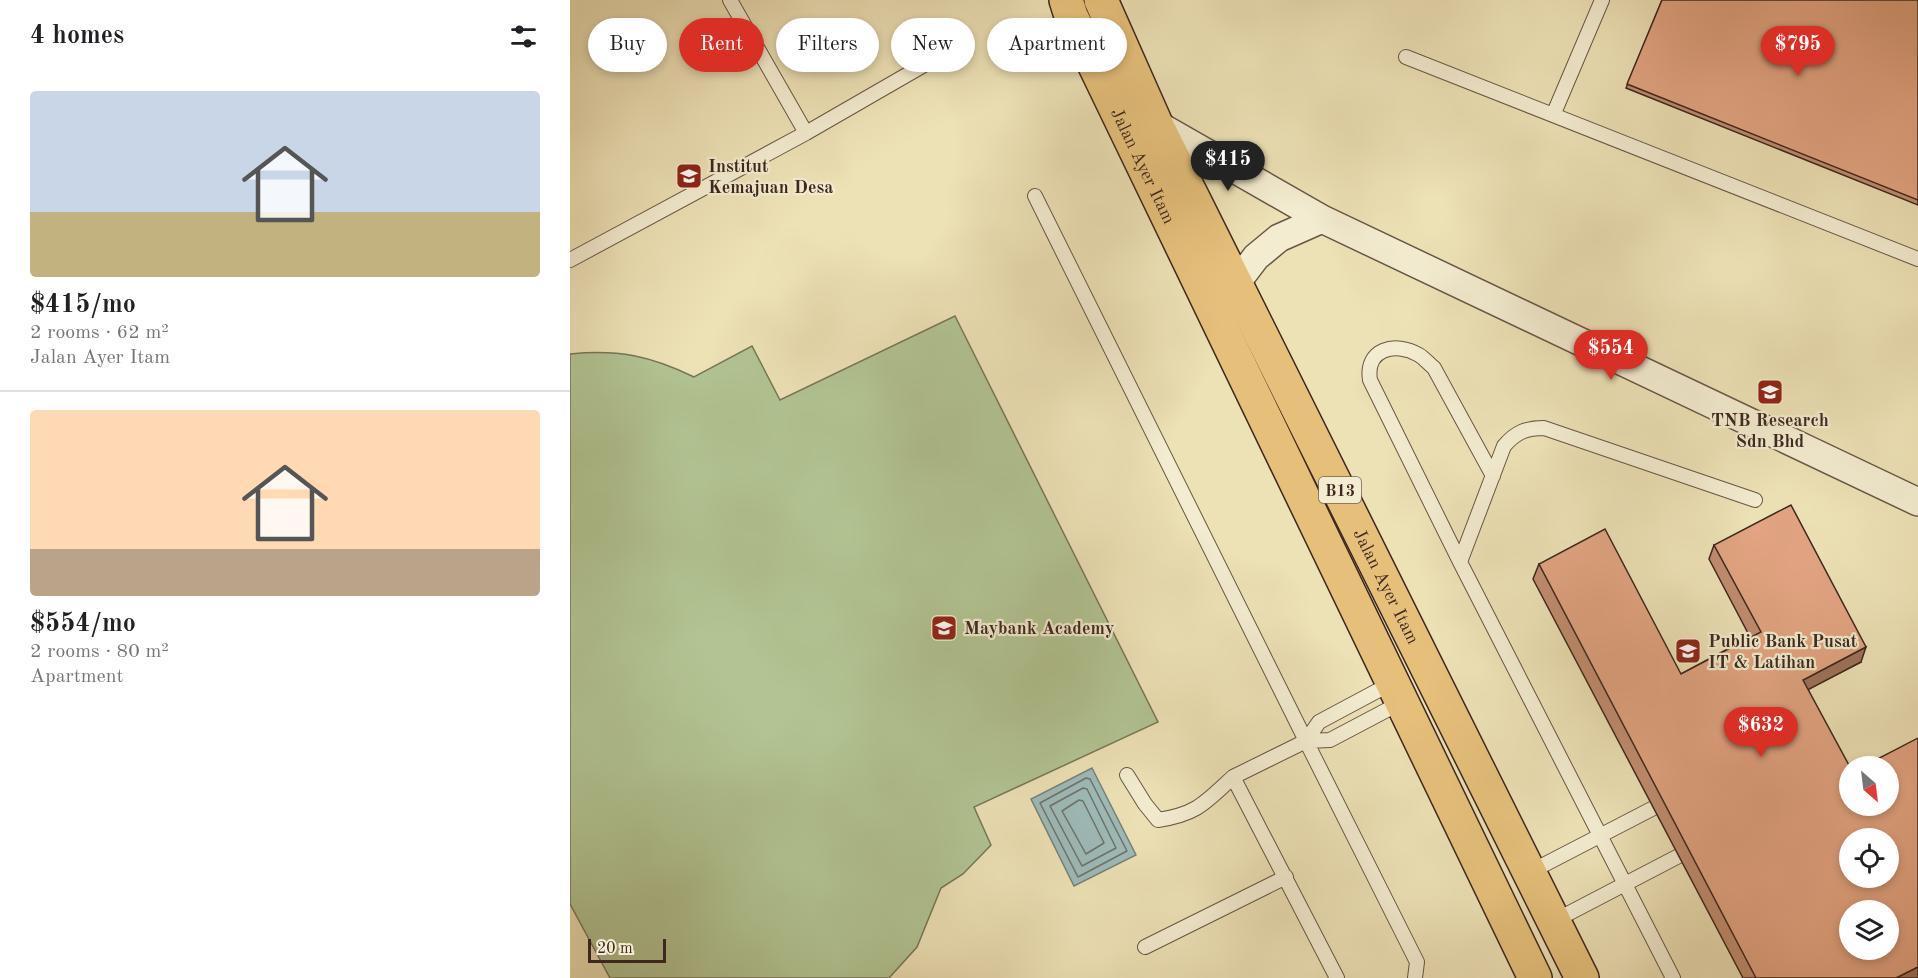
<!DOCTYPE html>
<html lang="en">
<head>
<meta charset="utf-8">
<style>
  :root { --surface:#fff; --page:#f6f6f6; --text:#202124; --muted:#757577; --line:#e0e0e0; --accent:#d93025 }
  body { margin:0; font-family:"Old Standard TT",serif; background:var(--page); color:var(--text); height:100vh; display:flex; flex-direction:column; font-size:22px; white-space:nowrap }
  * { box-sizing:border-box; margin:0 }
  p { font-size:20px; color:var(--muted) }
  .icon { flex:none; width:33px; height:33px; fill:none; stroke:currentColor; stroke-width:2; stroke-linecap:round; stroke-linejoin:round }
  .map { position:relative; flex:1; overflow:hidden }
  .drawer { display:flex; flex-direction:column; background:var(--surface); width:570px }
  .drawer>* { flex:none }
  .guide { position:absolute; left:18px; top:18px; width:570px; height:54px; display:flex; gap:12px }
  .needle { width:39px; rotate:152deg }
  .controls { position:absolute; left:1269px; top:756px; display:grid; gap:12px }
  .controls a { display:grid; place-items:center; width:60px; height:60px; border-radius:50%; background:var(--surface); box-shadow:0 3px 9px #0003; font-size:30px }
  .scale { position:absolute; left:18px; bottom:15px; width:78px; box-sizing:border-box; padding-left:6px; border:3px solid #3d271f; border-top:0; font-size:16px; line-height:21px; white-space:nowrap; color:#3d271f; -webkit-text-stroke:4px #f3ecd0; paint-order:stroke }
  .price { position:absolute; translate:-50% -51px; padding:0 14px; border-radius:21px; background:var(--accent); color:#fff; font-size:20px; line-height:39px; filter:drop-shadow(0 2px 3px #0008) }
  .price::after { content:''; position:absolute; left:50%; top:36px; width:18px; height:14px; margin-left:-9px; background:inherit; clip-path:polygon(0 0,100% 0,50% 100%) }
  .price.current { background:#222; color:#fff }
  ul { padding:0; list-style:none }
  li { display:grid; align-content:center; gap:12px; height:318px; padding:0 30px }
  li+li { border-top:2px solid var(--line) }
  li span { display:grid; place-items:center; height:186px; border-radius:6px; color:#555 }
  li>.icon { margin-inline-start:auto }
  span .icon { width:108px; height:108px; fill:#fffc; stroke-width:1 }
  li b { font-size:26px }
  h2 { display:flex; justify-content:space-between; align-items:center; height:72px; padding:0 30px; font-size:26px }
  .tag { padding:0 21px; border-radius:27px; background:var(--surface); box-shadow:0 3px 9px #0003; font-size:21px; line-height:54px }
  .tag.current { background:var(--accent); color:#fff }
  main { display:flex; flex:1; min-height:0 }
  .map>svg:first-child { display:block }
  .green { fill:#b2c493; stroke:#787659; stroke-width:1.5 }
  .water { fill:#9ebbb9; stroke:#77807b; stroke-width:1.5 }
  .lines { fill:none; stroke-linecap:round; stroke-linejoin:round }
  .shore { stroke:#6e716c; stroke-width:1.5 }
  .service-casing { stroke:#695645; stroke-width:16 }
  .minor-casing { stroke:#695645; stroke-width:30 }
  .primary-casing { stroke:#3d271f; stroke-width:36 }
  .service { stroke:#f3ecd0; stroke-width:14 }
  .minor { stroke:#f3ecd0; stroke-width:27 }
  .primary { stroke:#e6c07b; stroke-width:33 }
  .wall { fill:#c28d70; stroke:#3d271f; stroke-width:1.5 }
  .shaded-wall { fill:#9e735b; stroke:#3d271f; stroke-width:1.5 }
  .building { fill:#e2a482; stroke:#3d271f; stroke-width:1.5; fill-rule:evenodd }
  .labels { text-anchor:middle; stroke-width:4.5; stroke-linejoin:round; paint-order:stroke }
  .shield { fill:#f3ecd0; stroke:#746254; stroke-width:1.5 }
  .shield-label { font-size:16px; font-weight:bold; fill:#3d271f }
  .street-label { font-size:18px; fill:#3d271f; stroke:#f3ecd0 }
  .poi-label { font-size:18px; font-weight:bold; fill:#3d271f; stroke:#f3ecd0; text-anchor:start }
</style>
</head>
<body>
<main>
<section class="drawer">
<h2>4 homes<svg class="icon" aria-label="filters" viewBox="0 0 24 24"><path d="M4 7h16M4 17h16"/><circle cx="9" cy="7" r="2"/><circle cx="15" cy="17" r="2"/></svg></h2>
<ul>
<li><span style="background:linear-gradient(#c9d6e8 65%,#c2b280 0)"><svg class="icon" aria-label="home" viewBox="0 0 24 24"><path d="M3 11l9-7 9 7M6 9v11h12V9"/></svg></span><div><b>$415/mo</b><p>2 rooms · 62 m²</p><p>Jalan Ayer Itam</p></div></li>
<li><span style="background:linear-gradient(#ffd9b3 75%,#b9a48a 0)"><svg class="icon" aria-label="home" viewBox="0 0 24 24"><path d="M3 11l9-7 9 7M6 9v11h12V9"/></svg></span><div><b>$554/mo</b><p>2 rooms · 80 m²</p><p>Apartment</p></div></li>
</ul>
</section>
<div class="map">
<svg width="1348" height="978" viewBox="0 0 1348 978">
  <rect width="100%" height="100%" fill="#ede1b6"/>
  <filter id="stains"><feTurbulence type="fractalNoise" baseFrequency=".00333" numOctaves="4"/><feColorMatrix values="0 0 0 0 .2 0 0 0 0 .09 0 0 0 0 .02 0 0 0 .5 -.17"/></filter>
  <radialGradient id="worn" r=".72"><stop offset=".6" stop-color="#630" stop-opacity="0"/><stop offset="1" stop-color="#630" stop-opacity=".3"/></radialGradient>
  <path class="green" d="M385,316L588,722L404,807L421,845L393,874L371,888L347,947L319,978H40L0,904V354C48,349 81,356 124,377L182,346L210,400Z"/>
  <path class="water" d="M522,768L566,855L504,886L461,799Z"/>
  <g class="lines">
    <path class="shore" d="M516,778L520,779L557,851L508,877L470,803Z
      M513,788L517,789L546,848L512,866L480,806Z
      M509,800L513,801L534,843L516,854L492,811Z"/>
    <defs>
      <path id="service" d="M160,0L236,133
        M836,57L1348,259
        M984,113L1032,0
        M465,196L736,741L663,777L767,978
        M0,260L236,133L380,50
        M923,476L864,368C859,364 854,358 849,355C825,341 795,349 800,380L890,562L1103,978
        M890,562L934,446C946,432 956,428 974,428L1185,500
        M736,741L847,962L845,978
        M736,741L749,722L822,683
        M736,741L760,740L832,702
        M557,775L575,804L588,820C627,814 635,803 663,777
        M960,872L1099,800
        M984,921L1126,847
        M575,947L716,877"/>
      <path id="minor" d="M586,124L752,219L1348,502
        M667,282L686,257L709,238L752,219"/>
      <g id="primary">
        <path id="s1" d="M496,0L501,16L965,978"/>
        <path id="s2" d="M531,0L586,124L1012,978"/>
      </g>
    </defs>
    <use href="#service" class="service-casing"/>
    <use href="#minor" class="minor-casing"/>
    <use href="#primary" class="primary-casing"/>
    <use href="#service" class="service"/>
    <use href="#minor" class="minor"/>
    <use href="#primary" class="primary"/>
  </g>
  <path class="wall" d="M1092,0H1348V205L1056,88Z
    M1144,545L1291,662L1238,689L1348,978H1173L963,579L969,564L1111,674L1180,637L1139,559Z"/>
  <path class="shaded-wall" d="M1296,647L1291,662L1228,695L1233,680Z
    M1348,967V978H1326Z"/>
  <path class="building" d="M1092,0H1348V200L1057,84Z
    M1221,505L1296,647L1233,680L1280,767V806H1318V766H1294L1348,738V967L1326,978H1186L969,564L1035,529L1111,674L1191,632L1144,545ZM1280,838H1318V878H1280ZM1280,910H1318V950H1280Z"/>
  <defs>
    <symbol id="university-square" viewBox="-11 -11 22 22"><rect x="-9" y="-9" width="18" height="18" rx="4" fill="#8f2418" stroke="#f3ecd0"/><path d="M0-5L7-2L0 1L-7-2ZM-4 1L0 2.5L4 1V4Q0 6-4 4Z" fill="#fff"/></symbol>
  </defs>
  <g fill-rule="evenodd">
    <use href="#university-square" x="104" y="161" width="30" height="30"/>
    <use href="#university-square" x="1185" y="377" width="30" height="30"/>
    <use href="#university-square" x="359" y="613" width="30" height="30"/>
    <use href="#university-square" x="1103" y="636" width="30" height="30"/>
  </g>
  <g class="labels">
    <rect class="shield" x="749" y="477" width="42" height="26" rx="4.5"/>
    <g class="shield-label">
      <text x="770" y="496">B13</text>
    </g>
    <g class="street-label">
      <text dy="6" stroke="none"><textPath href="#s1" startOffset="183">Jalan Ayer Itam</textPath></text>
      <text dy="6" stroke="none"><textPath href="#s2" startOffset="652">Jalan Ayer Itam</textPath></text>
    </g>
    <g class="poi-label">
      <text x="138" y="172">Institut<tspan x="138" dy="21">Kemajuan Desa</tspan></text>
      <text x="1200" y="426" text-anchor="middle">TNB Research<tspan x="1200" dy="21">Sdn Bhd</tspan></text>
      <text x="394" y="634">Maybank Academy</text>
      <text x="1138" y="647">Public Bank Pusat<tspan x="1138" dy="21">IT &amp; Latihan</tspan></text>
    </g>
  </g>
  <rect width="100%" height="100%" filter="url(#stains)"/>
  <rect width="100%" height="100%" fill="url(#worn)"/>
</svg>
<div class="controls">
<a><svg class="needle" viewBox="-14 -14 28 28"><path d="M0-13l5 13h-10z" fill="#e53935"/><path d="M0 13l5-13h-10z" fill="#757577"/></svg></a>
<a><svg class="icon" aria-label="locate" viewBox="0 0 24 24"><circle cx="12" cy="12" r="6"/><path d="M12 2v4M12 18v4M2 12h4M18 12h4"/></svg></a>
<a><svg class="icon" aria-label="layers" viewBox="0 0 24 24"><path d="M12 4l9 5-9 5-9-5zM3 14l9 5 9-5"/></svg></a>
</div>
<div class="scale">20 m</div>
<b class="price" style="left:1228px;top:77px">$795</b>
<b class="price current" style="left:658px;top:192px">$415</b>
<b class="price" style="left:1041px;top:381px">$554</b>
<b class="price" style="left:1191px;top:758px">$632</b>
<div class="guide">
<a class="tag">Buy</a>
<a class="tag current">Rent</a>
<a class="tag">Filters</a>
<a class="tag">New</a>
<a class="tag">Apartment</a>
</div>
</div>
</main>
</body>
</html>
